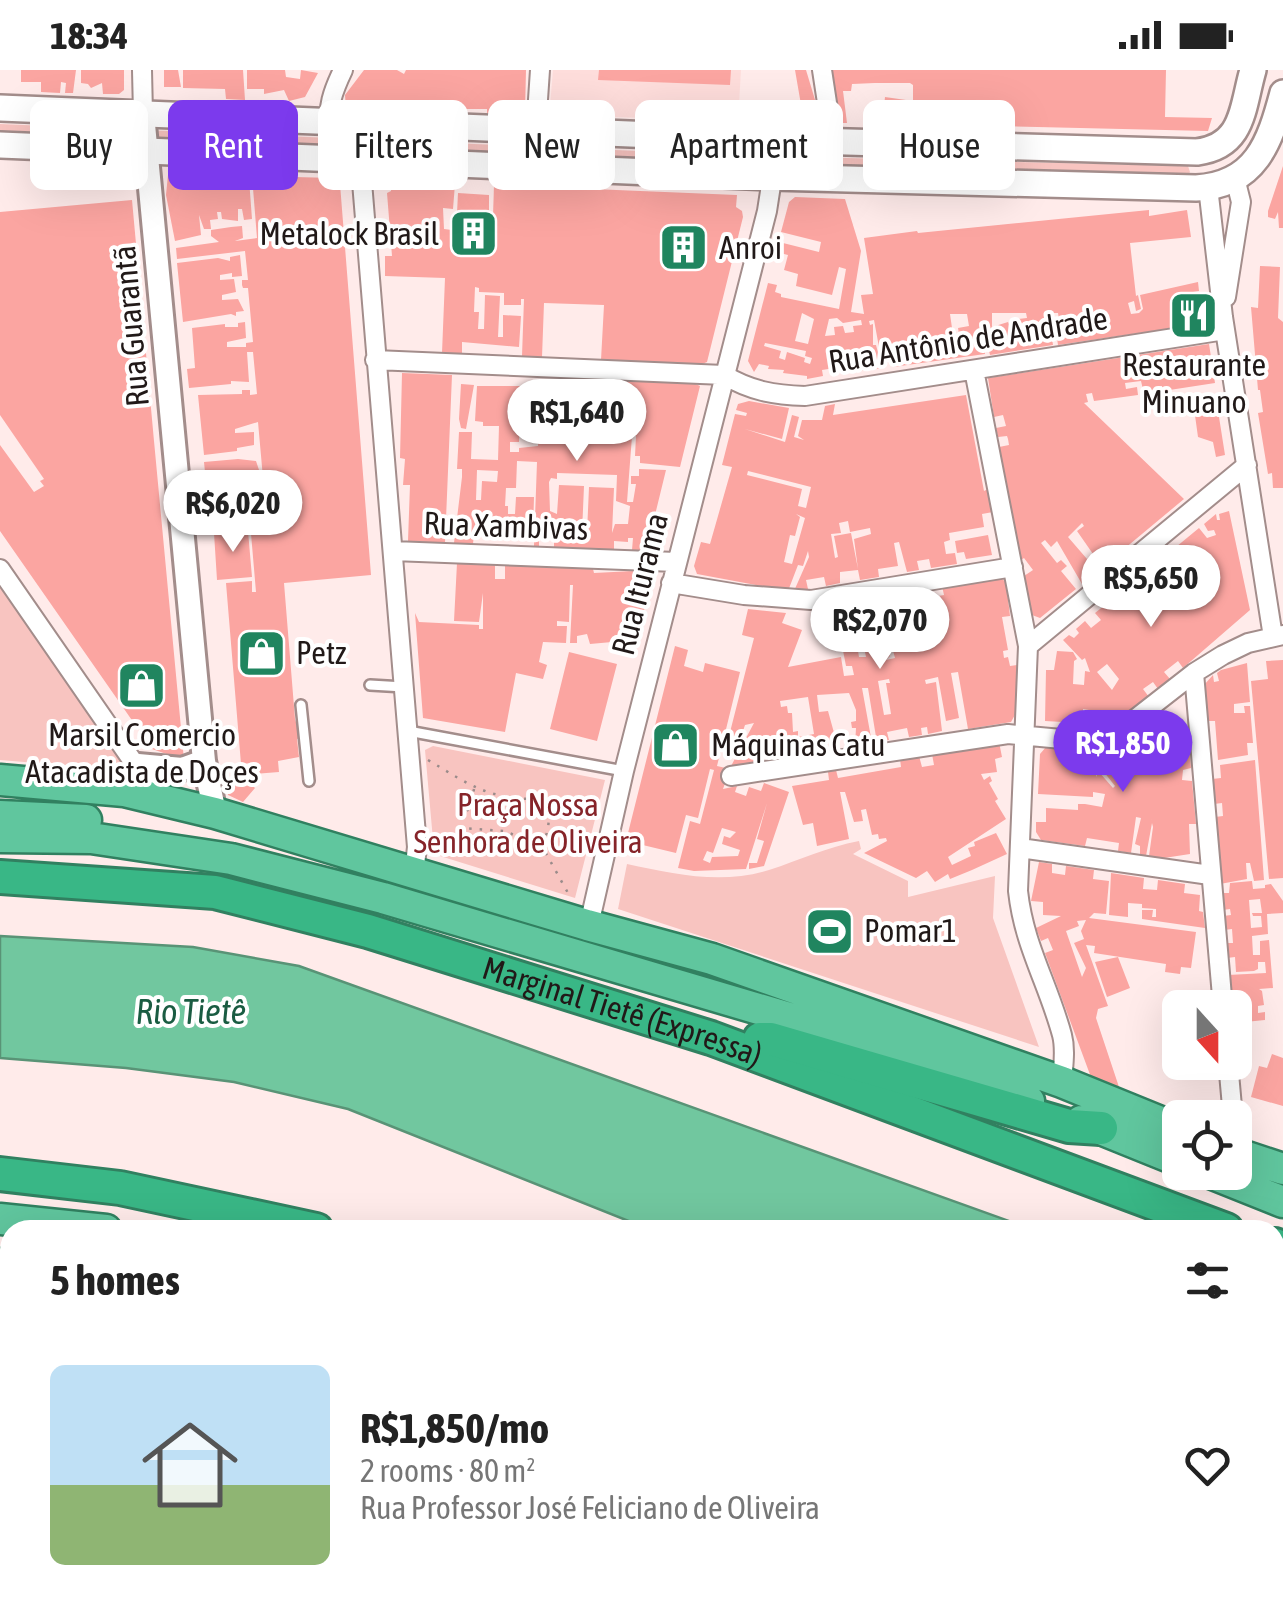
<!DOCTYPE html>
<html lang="en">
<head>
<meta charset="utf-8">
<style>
  :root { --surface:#fff; --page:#f6f6f6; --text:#222; --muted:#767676; --accent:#7c3aed }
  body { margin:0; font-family:"Asap Condensed",sans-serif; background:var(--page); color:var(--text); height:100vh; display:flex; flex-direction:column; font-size:38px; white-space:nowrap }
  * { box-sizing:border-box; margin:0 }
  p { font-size:32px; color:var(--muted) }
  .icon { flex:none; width:55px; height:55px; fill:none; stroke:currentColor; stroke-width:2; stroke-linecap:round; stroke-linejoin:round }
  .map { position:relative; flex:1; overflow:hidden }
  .sheet { position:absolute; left:0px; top:1150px; width:1285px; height:390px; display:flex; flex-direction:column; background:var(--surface); border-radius:30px 30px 0 0; box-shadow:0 10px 40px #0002 }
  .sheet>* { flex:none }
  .top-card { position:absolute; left:30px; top:30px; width:1225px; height:90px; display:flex; gap:20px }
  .needle { width:65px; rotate:159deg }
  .tools { position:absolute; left:1162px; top:920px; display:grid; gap:20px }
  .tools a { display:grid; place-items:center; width:90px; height:90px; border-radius:15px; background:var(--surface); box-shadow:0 10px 40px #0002; font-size:50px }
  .price { position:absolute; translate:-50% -85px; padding:0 22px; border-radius:35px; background:#fff; color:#222; font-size:32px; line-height:65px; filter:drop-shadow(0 2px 5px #0008) }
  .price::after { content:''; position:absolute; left:50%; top:60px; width:30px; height:22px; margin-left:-15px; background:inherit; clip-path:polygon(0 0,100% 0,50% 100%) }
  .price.on { background:var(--accent); color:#fff }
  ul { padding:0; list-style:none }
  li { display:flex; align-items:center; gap:30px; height:250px; padding:0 50px }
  li span { display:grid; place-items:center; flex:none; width:280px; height:200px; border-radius:15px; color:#555 }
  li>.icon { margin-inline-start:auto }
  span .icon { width:120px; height:120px; fill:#fffc; stroke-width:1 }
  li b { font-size:42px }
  h2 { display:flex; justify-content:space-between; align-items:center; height:120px; padding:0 50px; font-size:42px }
  .chip { padding:0 35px; border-radius:15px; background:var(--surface); box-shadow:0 10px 40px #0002; font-size:35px; line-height:90px }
  .chip.on { background:var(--accent); color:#fff }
  .status { display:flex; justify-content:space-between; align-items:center; height:70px; padding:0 50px; background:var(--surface); direction:ltr }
  .status svg { height:28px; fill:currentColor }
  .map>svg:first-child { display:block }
  .built { fill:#fedddb }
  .green { fill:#f8c4c0 }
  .water { fill:#71c79f; stroke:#599376; stroke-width:2.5 }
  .building { fill:#fba5a1; fill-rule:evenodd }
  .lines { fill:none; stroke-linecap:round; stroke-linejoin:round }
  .service-casing { stroke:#a38d8b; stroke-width:14 }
  .minor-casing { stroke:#a38d8b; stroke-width:22 }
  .tertiary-casing { stroke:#a38d8b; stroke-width:28 }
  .secondary-casing { stroke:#a38d8b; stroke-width:30 }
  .trunk-casing { stroke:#318060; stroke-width:35 }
  .motorway-casing { stroke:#318060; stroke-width:38 }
  .path { stroke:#9a8b8a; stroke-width:2.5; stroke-dasharray:2.5 8; stroke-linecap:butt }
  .service { stroke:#fff; stroke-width:9 }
  .minor { stroke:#fff; stroke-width:18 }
  .tertiary { stroke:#fff; stroke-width:22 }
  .secondary { stroke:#fff; stroke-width:25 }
  .trunk { stroke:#60c69e; stroke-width:30 }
  .motorway { stroke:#39b786; stroke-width:32 }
  .labels { text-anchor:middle; stroke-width:8; stroke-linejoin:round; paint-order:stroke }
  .poi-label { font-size:32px; fill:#211918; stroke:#fff; text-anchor:start }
  .street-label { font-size:32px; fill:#211918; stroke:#fff }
  .park-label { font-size:32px; fill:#862429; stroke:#fff }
  .water-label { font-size:35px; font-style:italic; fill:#1a5c42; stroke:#fff }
</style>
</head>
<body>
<div class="status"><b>18:34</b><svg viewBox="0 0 49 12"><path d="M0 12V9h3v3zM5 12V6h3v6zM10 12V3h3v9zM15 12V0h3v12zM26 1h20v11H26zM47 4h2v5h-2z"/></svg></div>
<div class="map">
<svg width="1283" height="1540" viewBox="0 0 1283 1540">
  <rect width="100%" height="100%" fill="#ffebea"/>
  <path class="built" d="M553,0H741L738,51L556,45L550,36Z"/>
  <path class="green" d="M0,54L757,86L1188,96L1190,102L1187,107L774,96L0,61Z
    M0,511L125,695L122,700L0,690Z
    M433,676L605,710L575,828L440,786L434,781L425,680Z
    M859,771L861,779L853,784L908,811V827L995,806L993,848L1039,977L618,839L627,794C674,804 721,815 769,800C800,790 827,777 859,771Z
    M0,1219H10V1530H46L39,1540H0Z"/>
  <path class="water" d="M0,866L193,877L299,896L1034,1160H651L348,1039L234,1012L126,998L0,988Z
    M1275,1243L1283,1245V1386L1275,1384Z"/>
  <path class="building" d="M21,0H76L73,23H65L66,13L61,12L60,23L41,22V12H21Z
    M81,0H124V20L119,24H103L102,13L91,18L88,14L81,13Z
    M164,0H178L181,17H164Z
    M183,0H243L245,30L226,29L225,19L183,18Z
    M247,0H285L286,7L300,9L301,0L318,3L305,27L289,31L284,20L264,24V19H247Z
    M364,0H397L404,4L406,0H526L525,41L508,44V40H493V43H487V39H464V42L455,38L394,36L346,39L345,25Z
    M599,0H731L730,15L598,10Z
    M795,0H806L822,53L804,52Z
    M827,0H1166L1165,47L1212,48L1208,61L869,53L870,35L884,36L885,27L913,31V15L910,13H875L852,14L851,21H843L847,53H838Z
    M1283,96V158H1279L1278,142L1275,149L1268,147V141Z
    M177,98L195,101L196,113L249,109L252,149L244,150L242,139H238V151L222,149L221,142H217L218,149L210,150L211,159H204L199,145L201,165L175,171L166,125L168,105Z
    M103,99L123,100L129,111L103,110Z
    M252,106L334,108L340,114L371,505L284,513L295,649L301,668L297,669L299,687L278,691L279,702L253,704L251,693L241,694L226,513L252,511V522H256L250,452L267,450L264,426H259L258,422L241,426L242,430H259L260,446L202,453L200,434L208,433L204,392L238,389L256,391L261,406L257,403L246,404L239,406L240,410L263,408L258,352L235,359V363L254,362V375L237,378V381L204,385L198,325L242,324V320H250V325L257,324L253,282H247L249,312L231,311V314L189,318L187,299L195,298L192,258L225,254V257H238V253L245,252L246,268L227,272V277H246V273L253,272L248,218H243L242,215V210H248L245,181L177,189L176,178L219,172L211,166V160L231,157L242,156L243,168L235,171L257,168Z
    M391,111L455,114L453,139L443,138L444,159L452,160L451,182H455L458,123L489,125V145L493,146L494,115L737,125L736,137L742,141L743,147L707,292L702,294L601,290L604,235L544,233L542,287L522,286L524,229H521V235H504V223L479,222V218L475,217L474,242H479L478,259H484L485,225L500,226L498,267H503V245L521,246L519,277L462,272V283H442L445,208L385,206V186H392L387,123L391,121Z
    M795,127L845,129L861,181L851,242L864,244L861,225L873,224L864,168L917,161L918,163L1149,140V146L1187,140L1191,167L1130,173L1136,226L1138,225L1141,239L1136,241L1134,231L1128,233L1131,244L1139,243L1143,239L1140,225L1198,212L1199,221L1187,223L1189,231L1202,228L1206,253L1058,275L1055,255H1060L1058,243H1048L1053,275L990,285L984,261H982L985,284L893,297L892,287L881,288L874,250L869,251L870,255L873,254V275H876L882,298L842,304L841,297L822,300L823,306L807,309V306L783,303L784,300L768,299L769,296L759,294L754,302L748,291L768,213L777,215L775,222L781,224V227L839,239L846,199L839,197L832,225L796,216L798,204L784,200L788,185L776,182L779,172L819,182L821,172L781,162L789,132ZM802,243L814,249L808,274L795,271ZM992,243H1026L1027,248L1010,250L1011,259L1008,252L992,257ZM950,244H967L969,256L958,258L959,264L953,265ZM837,248L843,253L861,250L862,255L853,256L854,262L845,263L843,256L834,257L835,265L825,266L829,249ZM765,273L806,281L805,286L812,288L810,294L804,292L805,288L787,282L785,290L779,288L781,281L764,276Z
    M132,130L154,371L184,690L152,679L0,461V375L34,422L44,416L40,411L44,409L0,345V142Z
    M240,185L242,206L232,207V203L220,205V210L234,209L236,222L222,225V230L238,229L244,241L236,242V246L231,244L183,252L177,193L218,188L230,191V187Z
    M1260,196L1280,197L1278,248L1283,252V418H1273L1272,403L1268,404L1258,343L1263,342L1260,320H1258L1251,237L1258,238Z
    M1209,274L1215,313L1163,321L1162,316L1158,317L1144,324L1141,311L1125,313L1126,319L1137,317L1138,325L1094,331L1092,323L1086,324L1088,332L1084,333L1184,429L1082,514L1057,471L1051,477L1045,470L1041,473L1057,493L1061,490L1067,496L1061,501L1076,519L1040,548L1032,545L1024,506L1033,500L1024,488L1021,490L999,377L1009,375L1008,369L1007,366L998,367L996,358L1006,356L1003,345L994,347L988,308ZM1082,453L1084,456L1077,461L1093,484L1087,489L1068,467Z
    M402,303L452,305L445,473L408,471L410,415H403L405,389L400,388Z
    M621,310L689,311L700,316L680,397L640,393V386H635L636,366H632L627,432H633L636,414H631V406H639V399L666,400L655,445L654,455H664L659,479L654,483H637L632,480L633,468H628V472L614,471V480L554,477V469L544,468H539V476H534L537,392L517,391L516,418H506L505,436H508V444H515L516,427H534L533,463L515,462L514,469L474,463L473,474L454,473L462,407V399H457L459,362H472L471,389L498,390L499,356H483V352L475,351L477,316H521L519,372H510V382H519V378L538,376L541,316L621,320ZM477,400L498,401L497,412L482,411L481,430H476ZM557,403L617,405L616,431L630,436L628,454H615L612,463L614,418L589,417L587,463H582L584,416L559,415L557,444L550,441L549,412L551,408L557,409Z
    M461,314L474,315L466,359L461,358L459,349Z
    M966,325L984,421L988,419L993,442L982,444L984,457L949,463L950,470L944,472L946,484L955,483L957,494L931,498L929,489L917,491L919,500L907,502L899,472L894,473L898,496L878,499L879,507L860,510L858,500L840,502V513L826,516L824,507L806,510L808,519L794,521L809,487L808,481L803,496L798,495L788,521L697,504L694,496L701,472L710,474L732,397L722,395L735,344L746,346L747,343L736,340L738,334L749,331L789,338L782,369L745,359L785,372L792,345L799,347L794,367L804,370L798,366L802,350H822L825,336L835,334L833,345ZM748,401L811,417L806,438L798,436L802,419L747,405ZM796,444L805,448L792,494L784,492L790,465L795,466L800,447ZM848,451L850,462L870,458L871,464L854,469L858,499L851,463L834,466L838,487L835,488L831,464L841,463L839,453Z
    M1216,328L1225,385L1216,387L1213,372L1198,367L1193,331Z
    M1229,441L1250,540L1183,598L1178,591L1164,602L1170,609L1158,619L1153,612L1143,619L1149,627L1113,657L1107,658L1103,653L1093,656L1089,640L1083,639V644H1089L1088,657L1080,656V653L1045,651L1046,600H1054L1057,581L1073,582L1077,589L1074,591L1073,614L1084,615L1085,601L1090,602L1085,588L1082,590L1063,570L1069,565L1074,568L1079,563L1076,559L1085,551L1091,558L1101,550L1095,543L1150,499L1155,505L1164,498L1159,491L1199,458L1207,468L1216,465L1214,460L1208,461L1204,454L1216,444L1217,450H1220L1219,444ZM1107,594L1119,609L1112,620L1097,602Z
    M248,461L252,507L217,510L214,463Z
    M988,465L992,485L966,489L964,482L957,483L955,471Z
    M457,493L495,494V509H505V495L593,499L594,503L633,501L634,504L653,505L635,576L612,575V572L590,574L587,564L577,566V573H570L573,515H570L569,552L557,551V556H567L566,573L543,572L539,592L547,595L543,609L516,603L505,662L423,648L415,543L419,552L479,555V559H483V523L479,552L454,551Z
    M999,507L1006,512L1010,546L1002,547L1008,580L1003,581L1004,588L1008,587L1010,596L1017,595L1016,643L1011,652L968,659L958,602L951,603L959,648L946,651L938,607L925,610L926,614L936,612L942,661L928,664L927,657L921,658L922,665L909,667L907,658L887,662L889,670L877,673L868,618H862L872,673L855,676L856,658H852L851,652L856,651V640L849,623L817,625L819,642L828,641L836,670L816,676L817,683L792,687L791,677L782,678L761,685V692L730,698L754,653L745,655L739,673L728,670L754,568L742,565L748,539L786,543L782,553L802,560L788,597L841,587L844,606L854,605L852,596H846L839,560H836L835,535L862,530L872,579L858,581L859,587H866L865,582L888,579L890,586L886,590L895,588L892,577L900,575L894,548V557L889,558L883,526L903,523L904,534L925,531L923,520L932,518L933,527L944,525L942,516ZM889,609L890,613H886L891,644L884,645L878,611ZM808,627L814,664L798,667V661L793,662L792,643H788L787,636L781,637L780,631Z
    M879,536L887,578L875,580L867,538Z
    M675,576L688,580L684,596L703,602L705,593L740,602L717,696L730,699L723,719L737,716L735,722L746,726L749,717L761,721L764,713L789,722L764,796L749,799V793H757L764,771L757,769L767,733L746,799L694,801L678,798L690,751L700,754L714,700L710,699L698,748L686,745L676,783L626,771ZM722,758L736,762L730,768L724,766L722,774L740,780L738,786L712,787L710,793L703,790L707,781L713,783Z
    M569,582L617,594L597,671L550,659Z
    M1283,590V808L1269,809L1251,611L1268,609L1266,591Z
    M1247,593L1250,632L1234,634V643H1245L1244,636H1250L1253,673H1247L1248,685L1218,690L1215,651H1207L1204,615L1213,605L1214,612L1219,611L1217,603L1221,600Z
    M1164,653L1180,673L1184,670L1186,673L1190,686L1191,698L1183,700L1182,710L1192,711L1196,754H1189L1190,784L1164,788L1149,786L1153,757L1150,745L1152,753L1146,786L1140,785V776L1135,774L1141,748L1136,747L1131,783L1118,781L1119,773L1087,768L1085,776L1041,770L1036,762V752H1046V738L1078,740V734H1085L1102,737L1105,724L1093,722V727L1038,724L1040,684L1046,677L1076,678L1077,683H1083L1097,699L1096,707L1099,702L1113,718L1115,716L1104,702L1116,688L1108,679L1118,678L1147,654L1153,661Z
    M999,672L1002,687L995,689L997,702L981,704L984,710L990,706L992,711L989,713L998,729L995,731L1006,749L948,787L952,795L971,786L968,778L975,776L974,772L996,763L1007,784L972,800L950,809L948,804L935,812L927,801L916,808L864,783L887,771L886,768L879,769L878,764L872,765L866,739L861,740L863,751L854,752L845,722H840L849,769L817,776L813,753L803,755L792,716L829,710L828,702L836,700L838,708L901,697L900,689L919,686L922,697L934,695L932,684Z
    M1255,690L1264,810L1254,811L1250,793H1246L1247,809L1220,814L1215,747L1223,746L1222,733L1214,734L1212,709L1221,708L1220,695Z
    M241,704L255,718L243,732L228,725L226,711L231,710V714Z
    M1039,792L1052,794V803L1065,805L1066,796L1094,800L1093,809L1109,811L1106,844L1094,843L1089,848L1196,862L1191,898L1181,897L1180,904L1165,902L1166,894L1094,883L1095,876L1086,875L1108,936L1098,939L1096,948L1120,1020L1092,1010L1045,883L1053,880L1048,868L1041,871L1036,858L1061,846L1043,845V832L1031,831ZM1086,850L1081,861L1084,869L1074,873L1086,898L1082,907L1066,861L1079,856L1077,851Z
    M1111,803L1144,808L1143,819L1157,820L1158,810L1185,814L1184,823L1200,825L1199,841L1203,842L1205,858L1142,849V840H1153L1152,847H1156V839L1142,838V834L1128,833V847L1109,845Z
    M1252,811L1253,819L1265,818V815L1271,814L1283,831V843L1267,844L1268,864L1252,866L1253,885H1260V871L1269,870L1273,918L1259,919L1262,921L1264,935L1258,936V943L1265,942V950L1235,953V938H1230L1228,905L1266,903L1265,892H1258V899L1254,901L1236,902L1235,887L1227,888L1226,873H1233L1232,859L1224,860L1223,846L1231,845L1230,839L1223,840L1221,823H1229L1230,813ZM1260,829L1262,843H1252L1253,846H1261L1262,857L1251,858L1249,830Z
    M1118,887L1130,918L1107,927L1095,892Z
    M1272,984L1283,988V1036L1251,1027L1259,996L1267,998Z
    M305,1530H358L357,1540H304Z
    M689,1530H817V1540H697Z"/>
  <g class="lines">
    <defs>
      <path id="service" d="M370,615L404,617
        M301,635L309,711
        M408,661L624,701"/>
      <path id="minor" d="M142,0L143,44
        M343,0C319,50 329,59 360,102L362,112L417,777L414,804
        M822,0L833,72
        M536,59L540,0
        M1208,117L1223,247L1273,567
        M1226,227L1241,132L1235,108
        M375,290L724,305C751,321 774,325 805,326L1225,260
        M974,300L1028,576L1018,821C1024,876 1048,913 1062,965C1066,980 1063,997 1062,1012
        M393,481L676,492
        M0,499L159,729
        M671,513L744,525L811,530L1013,497
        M1028,576L1247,395
        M1194,603L1223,938
        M731,706L1008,664L1083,671L1112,667L1194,603L1223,585L1248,573L1283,565
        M1020,778L1210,805
        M589,855L624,701L767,141L778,70
        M1228,992L1233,1048
        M570,1540V1530"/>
      <path id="tertiary" d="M143,44L204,691L215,743
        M138,695L182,699L204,691"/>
      <path id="secondary" d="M0,38L778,70L1197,82C1244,76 1242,38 1253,0
        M0,75L772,107L1196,118C1256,115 1270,72 1283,23"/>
      <path id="trunk" d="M0,710L124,721L215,743L587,855L712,889L1062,1012L1180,1060
        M0,746L86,750
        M0,767L91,768L231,789L383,828L850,966L1029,1031
        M1081,1051L1180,1091
        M1235,1083L1283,1099
        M1208,1102L1283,1132
        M0,1149L106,1160
        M0,1194L10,1196
        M0,1397L10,1402
        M1275,1491L1283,1494
        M1184,1530L1200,1540
        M1259,1530L1274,1540
        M56,1540L62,1530"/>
      <g id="motorway">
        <path id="s1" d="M0,807L215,822L368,861L711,968L1226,1160"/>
        <path d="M760,969H771L1069,1056L1101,1058"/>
        <path d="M0,1104L120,1118L316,1160"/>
        <path d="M1275,1175L1283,1178"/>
        <path d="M1275,1445L1283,1447"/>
      </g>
    </defs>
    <use href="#service" class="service-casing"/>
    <use href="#minor" class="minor-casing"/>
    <use href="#tertiary" class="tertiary-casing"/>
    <use href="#secondary" class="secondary-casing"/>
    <use href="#trunk" class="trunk-casing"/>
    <use href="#motorway" class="motorway-casing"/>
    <path class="path" d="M428,690C470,715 489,730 540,729C555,743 547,760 543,778L568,823
      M474,719L470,737L459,751L460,758L505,761L543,778"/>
    <use href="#service" class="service"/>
    <use href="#minor" class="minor"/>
    <use href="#tertiary" class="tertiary"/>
    <use href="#secondary" class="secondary"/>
    <use href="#trunk" class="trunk"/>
    <use href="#motorway" class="motorway"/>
  </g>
  <defs>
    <symbol id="building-square" viewBox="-11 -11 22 22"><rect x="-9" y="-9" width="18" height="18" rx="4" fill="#20855f" stroke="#fff"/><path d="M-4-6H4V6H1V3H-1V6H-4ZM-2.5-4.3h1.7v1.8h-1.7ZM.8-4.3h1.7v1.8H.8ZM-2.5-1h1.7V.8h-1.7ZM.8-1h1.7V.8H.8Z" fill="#fff"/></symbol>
    <symbol id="restaurant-square" viewBox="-11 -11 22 22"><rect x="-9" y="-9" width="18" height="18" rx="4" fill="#20855f" stroke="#fff"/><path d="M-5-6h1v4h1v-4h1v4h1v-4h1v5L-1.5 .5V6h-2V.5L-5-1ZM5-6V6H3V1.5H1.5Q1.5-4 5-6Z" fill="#fff"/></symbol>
    <symbol id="shop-square" viewBox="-11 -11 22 22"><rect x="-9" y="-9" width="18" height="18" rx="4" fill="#20855f" stroke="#fff"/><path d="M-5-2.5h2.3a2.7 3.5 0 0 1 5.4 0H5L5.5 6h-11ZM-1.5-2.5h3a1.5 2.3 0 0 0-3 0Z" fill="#fff"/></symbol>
    <symbol id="stadium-square" viewBox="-11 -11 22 22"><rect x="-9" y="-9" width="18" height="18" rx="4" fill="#20855f" stroke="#fff"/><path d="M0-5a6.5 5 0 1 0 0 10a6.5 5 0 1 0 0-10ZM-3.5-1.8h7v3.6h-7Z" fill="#fff"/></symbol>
  </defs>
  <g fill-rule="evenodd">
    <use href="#building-square" x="446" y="136" width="55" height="55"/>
    <use href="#building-square" x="656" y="150" width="55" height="55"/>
    <use href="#restaurant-square" x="1166" y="218" width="55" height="55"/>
    <use href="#shop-square" x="234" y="556" width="55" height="55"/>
    <use href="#shop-square" x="114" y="588" width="55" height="55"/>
    <use href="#shop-square" x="648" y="648" width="55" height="55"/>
    <use href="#stadium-square" x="802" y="834" width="55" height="55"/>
  </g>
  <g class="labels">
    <g class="poi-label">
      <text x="439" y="175" text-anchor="end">Metalock Brasil</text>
      <text x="719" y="189">Anroi</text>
      <text x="1194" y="306" text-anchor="middle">Restaurante<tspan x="1194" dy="37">Minuano</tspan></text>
      <text x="296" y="594">Petz</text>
      <text x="142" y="676" text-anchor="middle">Marsil Comercio<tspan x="142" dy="37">Atacadista de Doçes</tspan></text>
      <text x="711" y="686">Máquinas Catu</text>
      <text x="864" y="872">Pomar1</text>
    </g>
    <g class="street-label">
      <text transform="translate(131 256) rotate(-95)" y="11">Rua Guarantã</text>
      <text transform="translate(968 270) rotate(-9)" y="11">Rua Antônio de Andrade</text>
      <text transform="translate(506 456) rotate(2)" y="11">Rua Xambivas</text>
      <text transform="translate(640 514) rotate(-76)" y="11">Rua Iturama</text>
      <text dy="11" stroke="none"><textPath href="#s1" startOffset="640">Marginal Tietê (Expressa)</textPath></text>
    </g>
    <g class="park-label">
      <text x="528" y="746">Praça Nossa<tspan x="528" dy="37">Senhora de Oliveira</tspan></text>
    </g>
    <g class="water-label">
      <text x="191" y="954">Rio Tietê</text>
    </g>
  </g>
</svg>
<div class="tools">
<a><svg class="needle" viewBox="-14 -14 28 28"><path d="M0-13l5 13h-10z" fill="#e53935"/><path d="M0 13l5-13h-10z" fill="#767676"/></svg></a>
<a><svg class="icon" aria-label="locate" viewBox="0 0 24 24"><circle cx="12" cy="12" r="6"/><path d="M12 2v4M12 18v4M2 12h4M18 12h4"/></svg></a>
</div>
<b class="price" style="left:577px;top:394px">R$1,640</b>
<b class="price" style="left:233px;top:485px">R$6,020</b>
<b class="price" style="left:1151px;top:560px">R$5,650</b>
<b class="price" style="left:880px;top:602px">R$2,070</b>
<b class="price on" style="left:1123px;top:725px">R$1,850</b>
<div class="top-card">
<a class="chip">Buy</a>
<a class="chip on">Rent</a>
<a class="chip">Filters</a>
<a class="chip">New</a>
<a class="chip">Apartment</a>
<a class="chip">House</a>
</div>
<section class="sheet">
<h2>5 homes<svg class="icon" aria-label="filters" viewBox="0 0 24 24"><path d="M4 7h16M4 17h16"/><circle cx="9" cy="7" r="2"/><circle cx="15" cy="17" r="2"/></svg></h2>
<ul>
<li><span style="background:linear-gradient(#bfe0f5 60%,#8fb573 0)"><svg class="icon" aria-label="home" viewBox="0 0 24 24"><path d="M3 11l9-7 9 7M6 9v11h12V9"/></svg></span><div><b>R$1,850/mo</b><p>2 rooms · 80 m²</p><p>Rua Professor José Feliciano de Oliveira</p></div><svg class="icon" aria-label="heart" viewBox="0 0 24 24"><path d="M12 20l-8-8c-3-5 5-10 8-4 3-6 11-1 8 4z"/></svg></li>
</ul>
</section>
</div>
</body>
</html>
